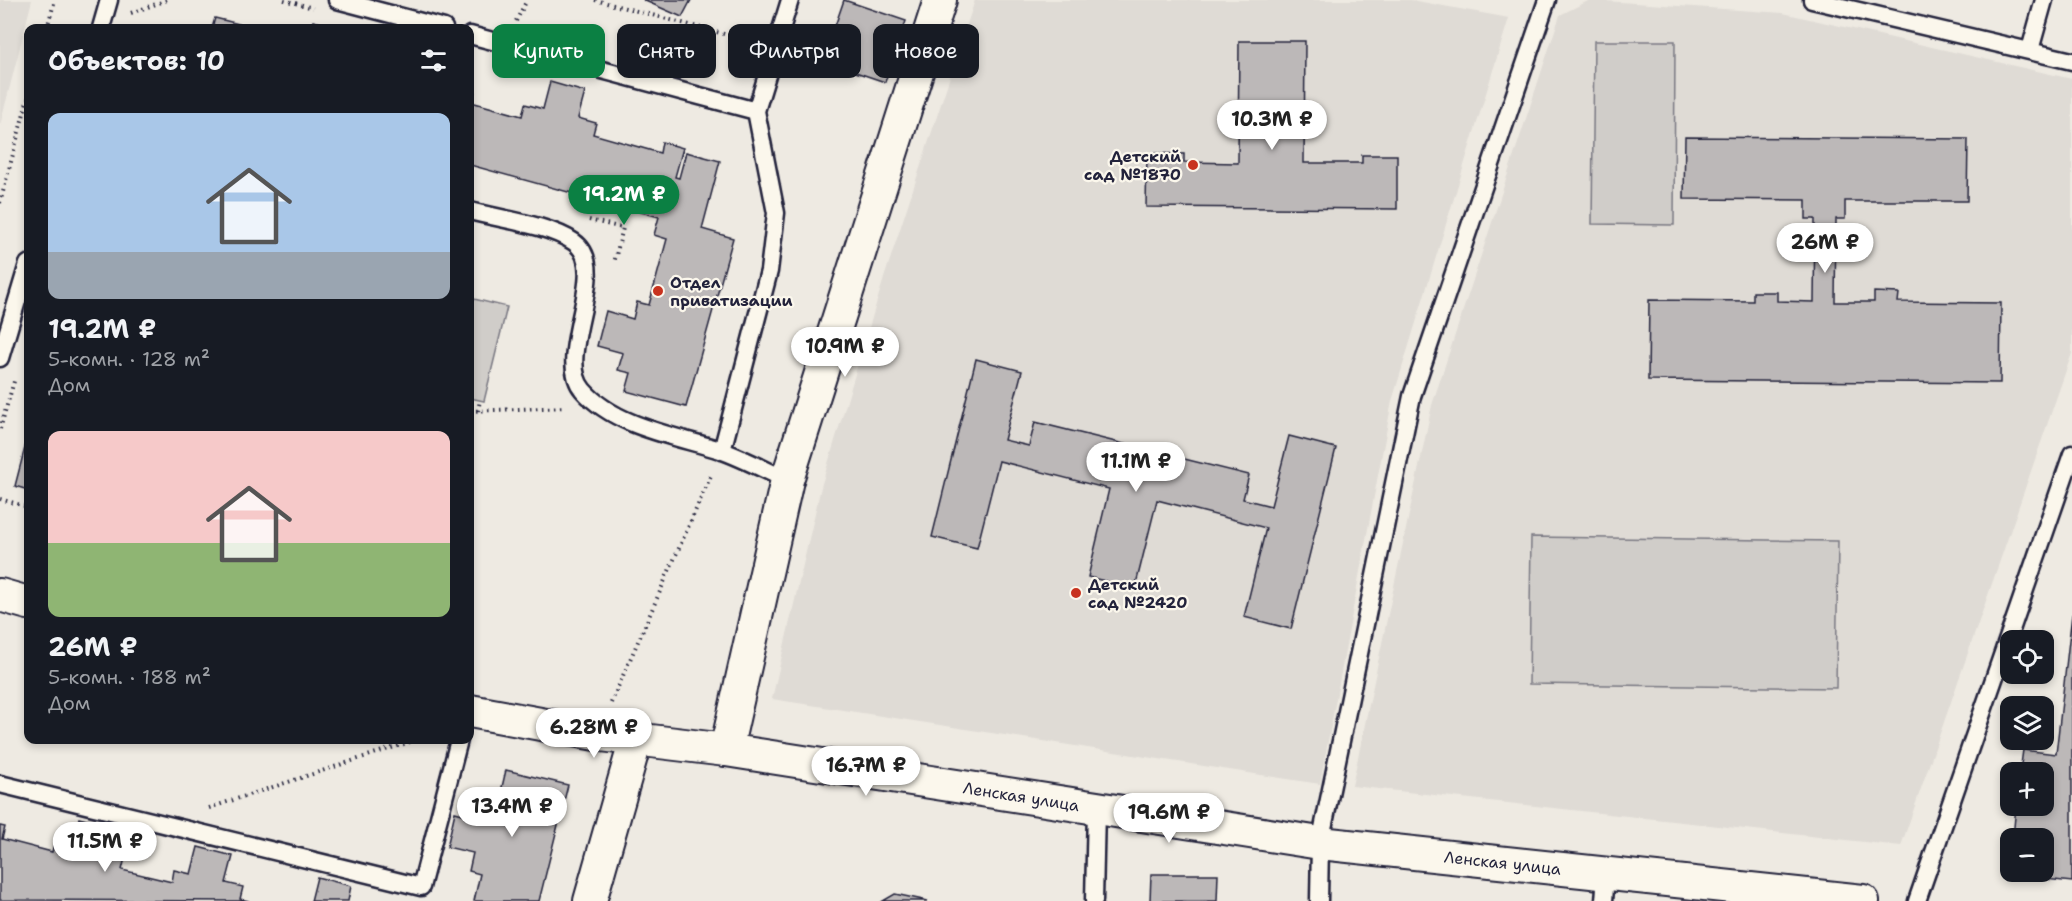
<!DOCTYPE html>
<html lang="ru">
<head>
<meta charset="utf-8">
<style>
  :root { --surface:#171b24; --page:#242831; --text:#f1f3f6; --muted:#9ea1a6; --accent:#0b8043 }
  body { margin:0; font-family:"Shantell Sans",sans-serif; background:var(--page); color:var(--text); height:100vh; display:flex; flex-direction:column; font-size:22px; white-space:nowrap }
  * { box-sizing:border-box; margin:0 }
  p { font-size:20px; color:var(--muted) }
  .icon { flex:none; width:33px; height:33px; fill:none; stroke:currentColor; stroke-width:2; stroke-linecap:round; stroke-linejoin:round }
  .map { position:relative; flex:1; overflow:hidden }
  .drawer { position:absolute; left:24px; top:24px; width:450px; height:720px; display:flex; flex-direction:column; background:var(--surface); border-radius:12px; box-shadow:0 3px 9px #0003 }
  .drawer>* { flex:none }
  .hud { position:absolute; left:492px; top:24px; width:570px; height:54px; display:flex; gap:12px }
  .buttons { position:absolute; left:2000px; top:630px; display:grid; gap:12px }
  .buttons a { display:grid; place-items:center; width:54px; height:54px; border-radius:12px; background:var(--surface); box-shadow:0 3px 9px #0003; font-size:30px }
  .price { position:absolute; translate:-50% -51px; padding:0 14px; border-radius:21px; background:#fff; color:#222; font-size:20px; line-height:39px; filter:drop-shadow(0 2px 3px #0008) }
  .price::after { content:''; position:absolute; left:50%; top:36px; width:18px; height:14px; margin-left:-9px; background:inherit; clip-path:polygon(0 0,100% 0,50% 100%) }
  .price.current { background:var(--accent); color:#fff }
  ul { padding:0; list-style:none }
  li { display:grid; align-content:center; gap:12px; height:318px; padding:0 24px }
  li span { display:grid; place-items:center; height:186px; border-radius:12px; color:#555 }
  li>.icon { margin-inline-start:auto }
  span .icon { width:108px; height:108px; fill:#fffc; stroke-width:1 }
  li b { font-size:26px }
  h2 { display:flex; justify-content:space-between; align-items:center; height:72px; padding:0 24px; font-size:26px }
  .chip { padding:0 21px; border-radius:12px; background:var(--surface); box-shadow:0 3px 9px #0003; font-size:21px; line-height:54px }
  .chip.current { background:var(--accent); color:#fff }
  .map>svg:first-child { display:block }
  .built { fill:#dfdbd5 }
  .green { fill:#d0cdc9; stroke:#797882; stroke-width:1.5 }
  .building { fill:#bcb8b8; stroke:#22223b; stroke-width:1.5 }
  .lines { fill:none; stroke-linecap:round; stroke-linejoin:round }
  .lane-casing { stroke:#22223b; stroke-width:21 }
  .street-casing { stroke:#22223b; stroke-width:36 }
  .path { stroke:#22223b; stroke-width:4; stroke-dasharray:1.5 4.5; stroke-linecap:butt }
  .lane { stroke:#fbf7ec; stroke-width:16 }
  .street { stroke:#fbf7ec; stroke-width:32 }
  .poi-dot { fill:#c8321e; stroke:#fbf7ec; stroke-width:2 }
  .labels { text-anchor:middle; stroke-width:4.5; stroke-linejoin:round; paint-order:stroke }
  .poi-label { font-size:16px; font-weight:bold; fill:#22223b; stroke:#fbf7ec; text-anchor:start }
  .street-label { font-size:16px; fill:#22223b; stroke:#fbf7ec }
</style>
</head>
<body>
<div class="map">
<svg width="2072" height="901" viewBox="0 0 2072 901">
  <rect width="100%" height="100%" fill="#eeeae2"/>
  <filter id="ink" filterUnits="userSpaceOnUse"><feTurbulence type="fractalNoise" baseFrequency=".0167" numOctaves="2"/><feDisplacementMap in="SourceGraphic" scale="12" xChannelSelector="R" yChannelSelector="G"/><feConvolveMatrix kernelMatrix="1 2 1 2 8 2 1 2 1" color-interpolation-filters="sRGB"/></filter>
  <g filter="url(#ink)">
    <path class="built" d="M0,0H32L0,125Z
      M975,0H1411L1509,18L1392,401L1320,784L772,699L821,487L884,278Z
      M1590,0L1783,13L2072,79V353L1901,846L1352,786L1432,405L1560,15Z"/>
    <path class="green" d="M1594,41H1675L1674,225L1592,224Z
      M470,298L507,307L484,401L470,398Z
      M1531,537L1838,541L1836,688L1529,684Z"/>
    <path class="building" d="M643,0H691L682,17Z
      M844,0L906,21L885,82L823,61Z
      M215,18L239,24L237,28H212Z
      M313,21L330,25L343,28H311Z
      M1239,41H1305L1304,163H1362V155H1397V209L1146,207L1147,153L1184,154V162L1238,163Z
      M550,82L585,92L578,118L596,123L593,134L660,153L662,142L683,148L675,177L679,178L686,152L720,161L702,229L733,238L686,407L626,391L631,373L618,370L623,353L597,346L606,311L633,319L637,302L649,305L667,239L654,235L659,217L470,165V89L475,91L471,102L522,116L525,104L543,109Z
      M1685,137L1968,139L1967,201H1845V219H1836L1835,302H1874V292L1899,293L1898,302L2001,303L2000,383L1648,380L1649,300L1753,301V292H1777V301L1814,302L1815,219H1806V200L1684,199Z
      M976,359L1022,371L1004,440L1029,446L1035,422L1249,475L1243,499L1271,506L1289,436L1336,448L1291,629L1244,617L1266,528L1157,500L1135,588L1088,577L1109,489L999,461L977,548L932,537Z
      M28,436V490L15,486Z
      M2072,614V882L2009,875L2010,862V872H2043V838H2013L2016,806H2043V772H2020L2023,750L2056,754Z
      M506,770L568,785L539,901H474L480,874L469,871L473,853L447,847L455,812L482,819L486,800L498,804Z
      M79,818L114,827L107,853L125,858L122,870L172,882L174,870L191,874L198,847L233,856L226,883L243,887L240,899L249,901L0,900V826L5,827L2,839L52,852L55,840L73,844Z
      M1151,874H1218L1217,901H1150Z
      M317,877L351,886L348,901H311Z
      M895,894L928,901H883Z"/>
    <g class="lines">
      <defs>
        <path id="lane" d="M337,0L444,28
          M1812,0L2072,61
          M101,28L109,0
          M470,35L756,111
          M2030,50L2044,0
          M470,211C500,219 549,225 574,242C613,269 553,355 583,390C615,427 676,436 720,450C743,458 765,470 787,480
          M0,358L28,264
          M722,451L769,271L776,213L756,111L790,0
          M0,784L421,887L459,740
          M1094,901L1096,808
          M1319,901L1320,843L1412,396L1547,0
          M1604,901L1606,874
          M1917,901L2072,454"/>
        <g id="street">
          <path d="M0,595L28,603"/>
          <path id="s1" d="M470,711L601,735L726,750L1320,843L1863,901"/>
          <path d="M726,750L787,480L940,0"/>
          <path d="M590,901L636,739"/>
        </g>
      </defs>
      <use href="#lane" class="lane-casing"/>
      <use href="#street" class="street-casing"/>
      <path class="path" d="M284,0L313,8
        M595,0L747,40
        M131,13L167,0
        M516,21L527,0
        M47,28L55,0
        M0,203L28,98
        M589,220L623,228L614,263
        M470,411L565,407
        M478,411L480,400
        M0,429L15,378
        M0,499L28,507
        M611,703L712,473
        M209,808L416,740"/>
      <use href="#lane" class="lane"/>
      <use href="#street" class="street"/>
    </g>
  </g>
  <g class="poi-dot">
    <circle cx="1193" cy="165" r="6"/>
    <circle cx="658" cy="291" r="6"/>
    <circle cx="1076" cy="593" r="6"/>
  </g>
  <g class="labels">
    <g class="poi-label">
      <text x="1181" y="162" text-anchor="end">Детский<tspan x="1181" dy="18">сад №1870</tspan></text>
      <text x="670" y="288">Отдел<tspan x="670" dy="18">приватизации</tspan></text>
      <text x="1088" y="590">Детский<tspan x="1088" dy="18">сад №2420</tspan></text>
    </g>
    <g class="street-label">
      <text dy="6" stroke="none"><textPath href="#s1" startOffset="558">Ленская улица</textPath></text>
      <text dy="6" stroke="none"><textPath href="#s1" startOffset="1044">Ленская улица</textPath></text>
    </g>
  </g>
</svg>
<div class="buttons">
<a><svg class="icon" aria-label="locate" viewBox="0 0 24 24"><circle cx="12" cy="12" r="6"/><path d="M12 2v4M12 18v4M2 12h4M18 12h4"/></svg></a>
<a><svg class="icon" aria-label="layers" viewBox="0 0 24 24"><path d="M12 4l9 5-9 5-9-5zM3 14l9 5 9-5"/></svg></a>
<a>+</a>
<a>−</a>
</div>
<b class="price" style="left:1272px;top:151px">10.3M ₽</b>
<b class="price current" style="left:624px;top:226px">19.2M ₽</b>
<b class="price" style="left:1825px;top:274px">26M ₽</b>
<b class="price" style="left:845px;top:378px">10.9M ₽</b>
<b class="price" style="left:1136px;top:493px">11.1M ₽</b>
<b class="price" style="left:594px;top:759px">6.28M ₽</b>
<b class="price" style="left:866px;top:797px">16.7M ₽</b>
<b class="price" style="left:512px;top:838px">13.4M ₽</b>
<b class="price" style="left:1169px;top:844px">19.6M ₽</b>
<b class="price" style="left:105px;top:873px">11.5M ₽</b>
<div class="hud">
<a class="chip current">Купить</a>
<a class="chip">Снять</a>
<a class="chip">Фильтры</a>
<a class="chip">Новое</a>
</div>
<section class="drawer">
<h2>Объектов: 10<svg class="icon" aria-label="filters" viewBox="0 0 24 24"><path d="M4 7h16M4 17h16"/><circle cx="9" cy="7" r="2"/><circle cx="15" cy="17" r="2"/></svg></h2>
<ul>
<li><span style="background:linear-gradient(#a9c7e8 75%,#9aa5b1 0)"><svg class="icon" aria-label="home" viewBox="0 0 24 24"><path d="M3 11l9-7 9 7M6 9v11h12V9"/></svg></span><div><b>19.2M ₽</b><p>5-комн. · 128 m²</p><p>Дом</p></div></li>
<li><span style="background:linear-gradient(#f6c9c9 60%,#8fb573 0)"><svg class="icon" aria-label="home" viewBox="0 0 24 24"><path d="M3 11l9-7 9 7M6 9v11h12V9"/></svg></span><div><b>26M ₽</b><p>5-комн. · 188 m²</p><p>Дом</p></div></li>
</ul>
</section>
</div>
</body>
</html>
